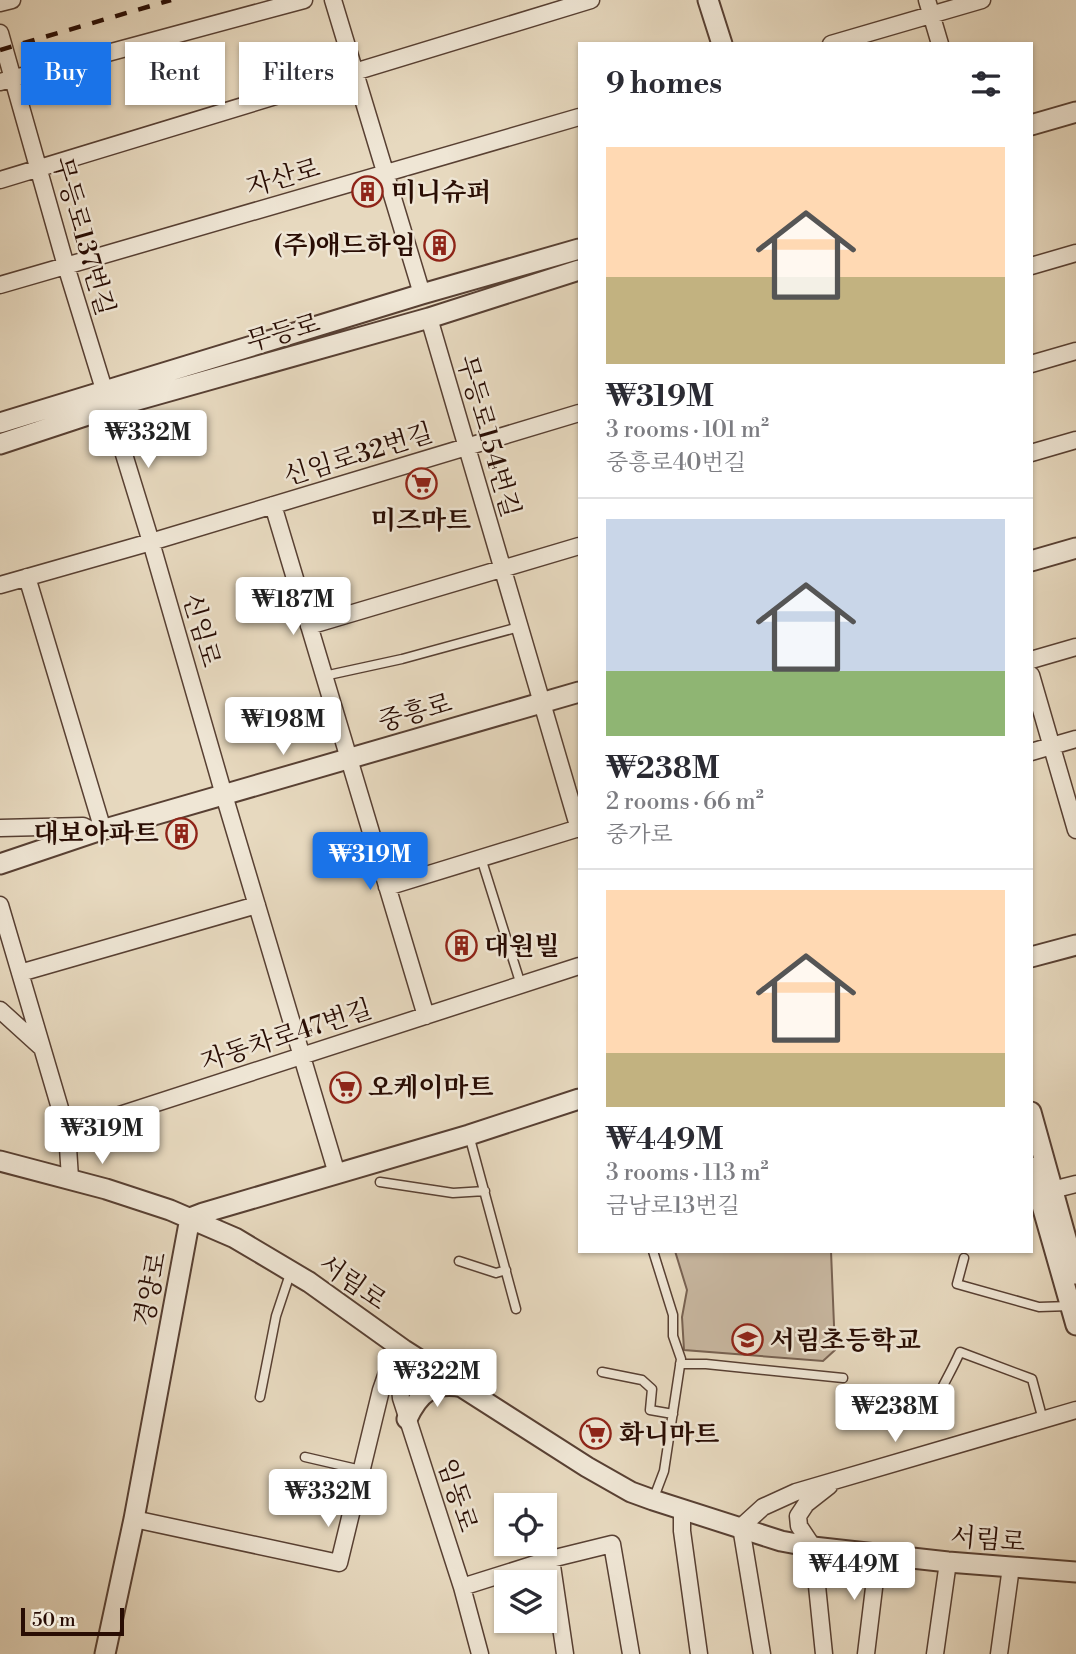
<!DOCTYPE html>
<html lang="en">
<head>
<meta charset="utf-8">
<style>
  :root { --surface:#fff; --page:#f7f7f7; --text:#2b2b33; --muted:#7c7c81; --line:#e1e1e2; --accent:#1a73e8 }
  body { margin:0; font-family:"Libre Bodoni","Noto Serif KR",serif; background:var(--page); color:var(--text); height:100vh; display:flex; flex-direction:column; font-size:26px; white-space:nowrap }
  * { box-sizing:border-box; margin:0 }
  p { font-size:23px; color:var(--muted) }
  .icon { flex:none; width:38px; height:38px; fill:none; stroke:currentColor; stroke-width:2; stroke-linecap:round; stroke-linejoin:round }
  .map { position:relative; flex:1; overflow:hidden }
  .drawer { position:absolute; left:578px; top:42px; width:455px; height:1211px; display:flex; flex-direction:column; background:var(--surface); border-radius:0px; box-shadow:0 2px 5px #0004 }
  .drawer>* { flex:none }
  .guide { position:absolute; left:21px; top:42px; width:452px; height:63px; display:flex; gap:14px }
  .controls { position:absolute; left:494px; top:1493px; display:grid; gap:14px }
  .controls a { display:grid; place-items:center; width:63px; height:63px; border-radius:0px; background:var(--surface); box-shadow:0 2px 5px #0004; font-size:35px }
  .scale { position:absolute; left:21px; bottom:18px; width:103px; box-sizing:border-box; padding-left:7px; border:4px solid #290d04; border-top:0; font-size:19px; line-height:24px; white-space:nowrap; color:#290d04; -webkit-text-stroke:5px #efe6d5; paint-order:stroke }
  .price { position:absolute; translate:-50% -60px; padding:0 16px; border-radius:7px; background:#fff; color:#222; font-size:23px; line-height:46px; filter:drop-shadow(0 2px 4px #0008) }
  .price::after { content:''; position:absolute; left:50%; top:42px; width:21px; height:16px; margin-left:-10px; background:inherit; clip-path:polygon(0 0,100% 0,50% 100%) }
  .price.current { background:var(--accent); color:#fff }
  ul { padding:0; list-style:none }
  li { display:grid; align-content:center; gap:14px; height:371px; padding:0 28px }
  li+li { border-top:2px solid var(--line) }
  li span { display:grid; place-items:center; height:217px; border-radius:0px; color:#555 }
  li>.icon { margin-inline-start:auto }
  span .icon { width:126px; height:126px; fill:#fffc; stroke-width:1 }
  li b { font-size:30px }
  h2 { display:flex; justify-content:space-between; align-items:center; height:84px; padding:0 28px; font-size:30px }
  .tag { padding:0 24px; border-radius:0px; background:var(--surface); box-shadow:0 2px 5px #0004; font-size:24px; line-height:63px }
  .tag.current { background:var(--accent); color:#fff }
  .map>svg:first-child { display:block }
  .green { fill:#c7b69f; stroke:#786252; stroke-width:2 }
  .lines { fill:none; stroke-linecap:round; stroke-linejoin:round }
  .service-casing { stroke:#584033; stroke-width:11 }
  .minor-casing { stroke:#584033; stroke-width:19 }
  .tertiary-casing { stroke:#584033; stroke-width:23 }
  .service { stroke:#efe6d5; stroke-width:8 }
  .minor { stroke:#efe6d5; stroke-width:16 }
  .tertiary { stroke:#efe6d5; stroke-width:19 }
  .rail { stroke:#290d04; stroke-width:4.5; stroke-dasharray:12 12; stroke-linecap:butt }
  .labels { text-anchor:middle; stroke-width:5; stroke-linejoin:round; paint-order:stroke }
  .street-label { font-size:26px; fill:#290d04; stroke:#efe6d5 }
  .poi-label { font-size:26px; font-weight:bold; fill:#290d04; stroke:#efe6d5; text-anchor:start }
</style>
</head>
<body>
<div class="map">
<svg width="1076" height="1654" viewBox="0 0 1076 1654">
  <rect width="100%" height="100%" fill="#e7d9bf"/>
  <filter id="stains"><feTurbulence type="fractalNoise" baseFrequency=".00286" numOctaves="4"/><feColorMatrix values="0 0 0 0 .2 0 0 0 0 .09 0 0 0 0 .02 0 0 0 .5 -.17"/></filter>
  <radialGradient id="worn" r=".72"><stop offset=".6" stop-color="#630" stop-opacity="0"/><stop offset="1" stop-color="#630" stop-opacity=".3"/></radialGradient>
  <path class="green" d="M675,1251H831L835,1350L823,1361L684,1350L682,1317L687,1290Z"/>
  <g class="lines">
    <defs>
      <path id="service" d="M324,676L402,659L519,627
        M481,858L521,985
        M469,1135L516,1309
        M380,1182L453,1193L485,1191
        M964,1258L957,1284L1039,1307L1070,1306
        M459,1261L496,1273L506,1270
        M680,1364H706L843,1378
        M602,1372L642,1380L652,1389L650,1410L673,1414
        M938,1396C945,1381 953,1368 960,1352L1032,1379L1043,1420
        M260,1397L276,1316L291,1271
        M305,1457L361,1470
        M653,1500L664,1471L681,1359L673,1336V1315L653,1251"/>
      <path id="minor" d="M333,0L422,294
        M927,0L940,44
        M0,3L12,0
        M0,33L66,266L151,542L224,795L337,1174
        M831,44L982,0
        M0,82L304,0
        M0,180L591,0
        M1031,266L1076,253
        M0,285L579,117
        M429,318L579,829
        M1031,364L1076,351
        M1031,453L1076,440
        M273,505L426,1016
        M27,577L103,830
        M0,585L151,542L579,413
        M309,626L579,546
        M1031,660L1076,647
        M1031,675L1076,830
        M1031,752L1076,739
        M0,828L83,826L95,832
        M387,887L579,828
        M0,905L67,1132L70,1178
        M20,973L257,905
        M0,1010L42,1048
        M67,1132L579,966
        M1052,1190L1076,1184
        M404,1350L400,1388L401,1398L462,1587L480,1654
        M682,1512V1531L699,1654
        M134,1519L339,1563L381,1390L390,1364L404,1350
        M551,1559L565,1654
        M462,1587L551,1559L612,1544L631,1654
        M762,1654L741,1527L763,1507L796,1492L1076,1410
        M824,1654L813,1547L799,1526L798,1516L806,1504L829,1486
        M866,1654L878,1555
        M935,1654L948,1562
        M999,1654L1011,1567"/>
      <path id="tertiary" d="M708,0L722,44
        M1031,125L1076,112
        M0,423L422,294L579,249
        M0,444L109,408L429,318L579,270
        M1031,561L1076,548
        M0,864L95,832L579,692
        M1031,957L1076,945
        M1031,1112L1076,1274
        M0,1161L106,1189L170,1210L235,1238L309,1282L404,1350L587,1467L631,1492L653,1500L781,1541L813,1547L948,1562L1076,1572
        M1031,1167L1076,1325
        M407,1419C419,1393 433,1381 463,1387
        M105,1654L134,1519L190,1218L203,1213L469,1135L579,1099"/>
    </defs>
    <use href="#service" class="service-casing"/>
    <use href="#minor" class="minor-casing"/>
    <use href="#tertiary" class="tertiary-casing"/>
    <use href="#service" class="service"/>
    <use href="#minor" class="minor"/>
    <use href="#tertiary" class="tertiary"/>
    <path class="rail" d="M0,50L171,0"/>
  </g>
  <defs>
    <symbol id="building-ring" viewBox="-11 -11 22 22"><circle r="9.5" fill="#efe6d5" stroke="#8f2418" stroke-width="1.5"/><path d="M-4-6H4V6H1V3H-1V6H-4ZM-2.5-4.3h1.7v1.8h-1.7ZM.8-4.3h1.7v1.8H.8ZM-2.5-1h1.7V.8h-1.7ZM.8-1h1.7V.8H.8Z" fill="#8f2418"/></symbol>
    <symbol id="supermarket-ring" viewBox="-11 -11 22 22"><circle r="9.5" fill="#efe6d5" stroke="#8f2418" stroke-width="1.5"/><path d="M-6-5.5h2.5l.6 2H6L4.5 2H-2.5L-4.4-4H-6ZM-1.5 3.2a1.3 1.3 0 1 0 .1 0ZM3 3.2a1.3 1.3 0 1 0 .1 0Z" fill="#8f2418"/></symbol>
    <symbol id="school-ring" viewBox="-11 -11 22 22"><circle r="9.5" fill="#efe6d5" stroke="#8f2418" stroke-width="1.5"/><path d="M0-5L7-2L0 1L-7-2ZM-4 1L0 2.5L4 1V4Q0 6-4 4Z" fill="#8f2418"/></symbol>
  </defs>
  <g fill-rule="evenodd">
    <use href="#building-ring" x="350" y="174" width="35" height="35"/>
    <use href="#building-ring" x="422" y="228" width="35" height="35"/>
    <use href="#supermarket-ring" x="404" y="466" width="35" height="35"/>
    <use href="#building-ring" x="164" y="816" width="35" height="35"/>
    <use href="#building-ring" x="444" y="928" width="35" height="35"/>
    <use href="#supermarket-ring" x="328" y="1070" width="35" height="35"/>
    <use href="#school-ring" x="730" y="1322" width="35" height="35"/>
    <use href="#supermarket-ring" x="578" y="1416" width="35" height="35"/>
  </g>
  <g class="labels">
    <g class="street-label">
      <text transform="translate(283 177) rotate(-16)" y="9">자산로</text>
      <text transform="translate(84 236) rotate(74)" y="9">무등로137번길</text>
      <text transform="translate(283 332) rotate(-16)" y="9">무등로</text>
      <text transform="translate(489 436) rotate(74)" y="9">무등로154번길</text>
      <text transform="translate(358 454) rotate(-17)" y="9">신임로32번길</text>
      <text transform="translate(202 630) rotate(74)" y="9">신임로</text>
      <text transform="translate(415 712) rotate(-16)" y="9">중흥로</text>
      <text transform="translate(286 1035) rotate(-18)" y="9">자동차로47번길</text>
      <text transform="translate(353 1282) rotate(35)" y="9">서림로</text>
      <text transform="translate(150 1289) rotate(-79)" y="9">경양로</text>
      <text transform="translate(458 1495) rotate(72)" y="9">임동로</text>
      <text transform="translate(988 1539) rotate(5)" y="9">서림로</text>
    </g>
    <g class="poi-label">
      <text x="391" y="201">미니슈퍼</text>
      <text x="416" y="254" text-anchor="end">(주)애드하임</text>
      <text x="421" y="529" text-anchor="middle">미즈마트</text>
      <text x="159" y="842" text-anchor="end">대보아파트</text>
      <text x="484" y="955">대원빌</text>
      <text x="368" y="1096">오케이마트</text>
      <text x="770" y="1349">서림초등학교</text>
      <text x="619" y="1443">화니마트</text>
    </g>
  </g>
  <rect width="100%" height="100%" filter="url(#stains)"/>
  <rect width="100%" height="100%" fill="url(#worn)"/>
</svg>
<div class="controls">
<a><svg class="icon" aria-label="locate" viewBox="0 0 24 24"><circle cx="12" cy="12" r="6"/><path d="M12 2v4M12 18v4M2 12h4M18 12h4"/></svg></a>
<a><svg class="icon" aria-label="layers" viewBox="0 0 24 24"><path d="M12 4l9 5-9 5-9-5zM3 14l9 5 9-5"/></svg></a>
</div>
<div class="scale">50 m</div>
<b class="price" style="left:148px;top:470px">₩332M</b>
<b class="price" style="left:293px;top:637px">₩187M</b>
<b class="price" style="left:283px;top:757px">₩198M</b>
<b class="price current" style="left:370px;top:892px">₩319M</b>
<b class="price" style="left:102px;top:1166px">₩319M</b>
<b class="price" style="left:437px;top:1409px">₩322M</b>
<b class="price" style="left:895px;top:1444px">₩238M</b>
<b class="price" style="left:328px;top:1529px">₩332M</b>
<b class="price" style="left:854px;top:1602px">₩449M</b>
<div class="guide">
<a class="tag current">Buy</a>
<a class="tag">Rent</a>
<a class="tag">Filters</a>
</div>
<section class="drawer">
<h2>9 homes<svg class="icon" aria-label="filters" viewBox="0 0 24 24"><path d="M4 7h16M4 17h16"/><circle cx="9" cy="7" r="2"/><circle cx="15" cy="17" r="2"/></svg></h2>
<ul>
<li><span style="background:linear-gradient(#ffd9b3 60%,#c2b280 0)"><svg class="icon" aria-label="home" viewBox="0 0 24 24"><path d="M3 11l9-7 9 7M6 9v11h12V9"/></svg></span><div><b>₩319M</b><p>3 rooms · 101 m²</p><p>중흥로40번길</p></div></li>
<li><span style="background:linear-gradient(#c9d6e8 70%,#8fb573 0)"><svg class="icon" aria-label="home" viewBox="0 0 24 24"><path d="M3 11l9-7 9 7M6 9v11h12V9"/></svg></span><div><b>₩238M</b><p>2 rooms · 66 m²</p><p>중가로</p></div></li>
<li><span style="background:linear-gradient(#ffd9b3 75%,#c2b280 0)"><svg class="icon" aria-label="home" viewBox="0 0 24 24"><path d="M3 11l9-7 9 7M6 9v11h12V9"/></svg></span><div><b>₩449M</b><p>3 rooms · 113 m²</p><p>금남로13번길</p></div></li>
</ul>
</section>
</div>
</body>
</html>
